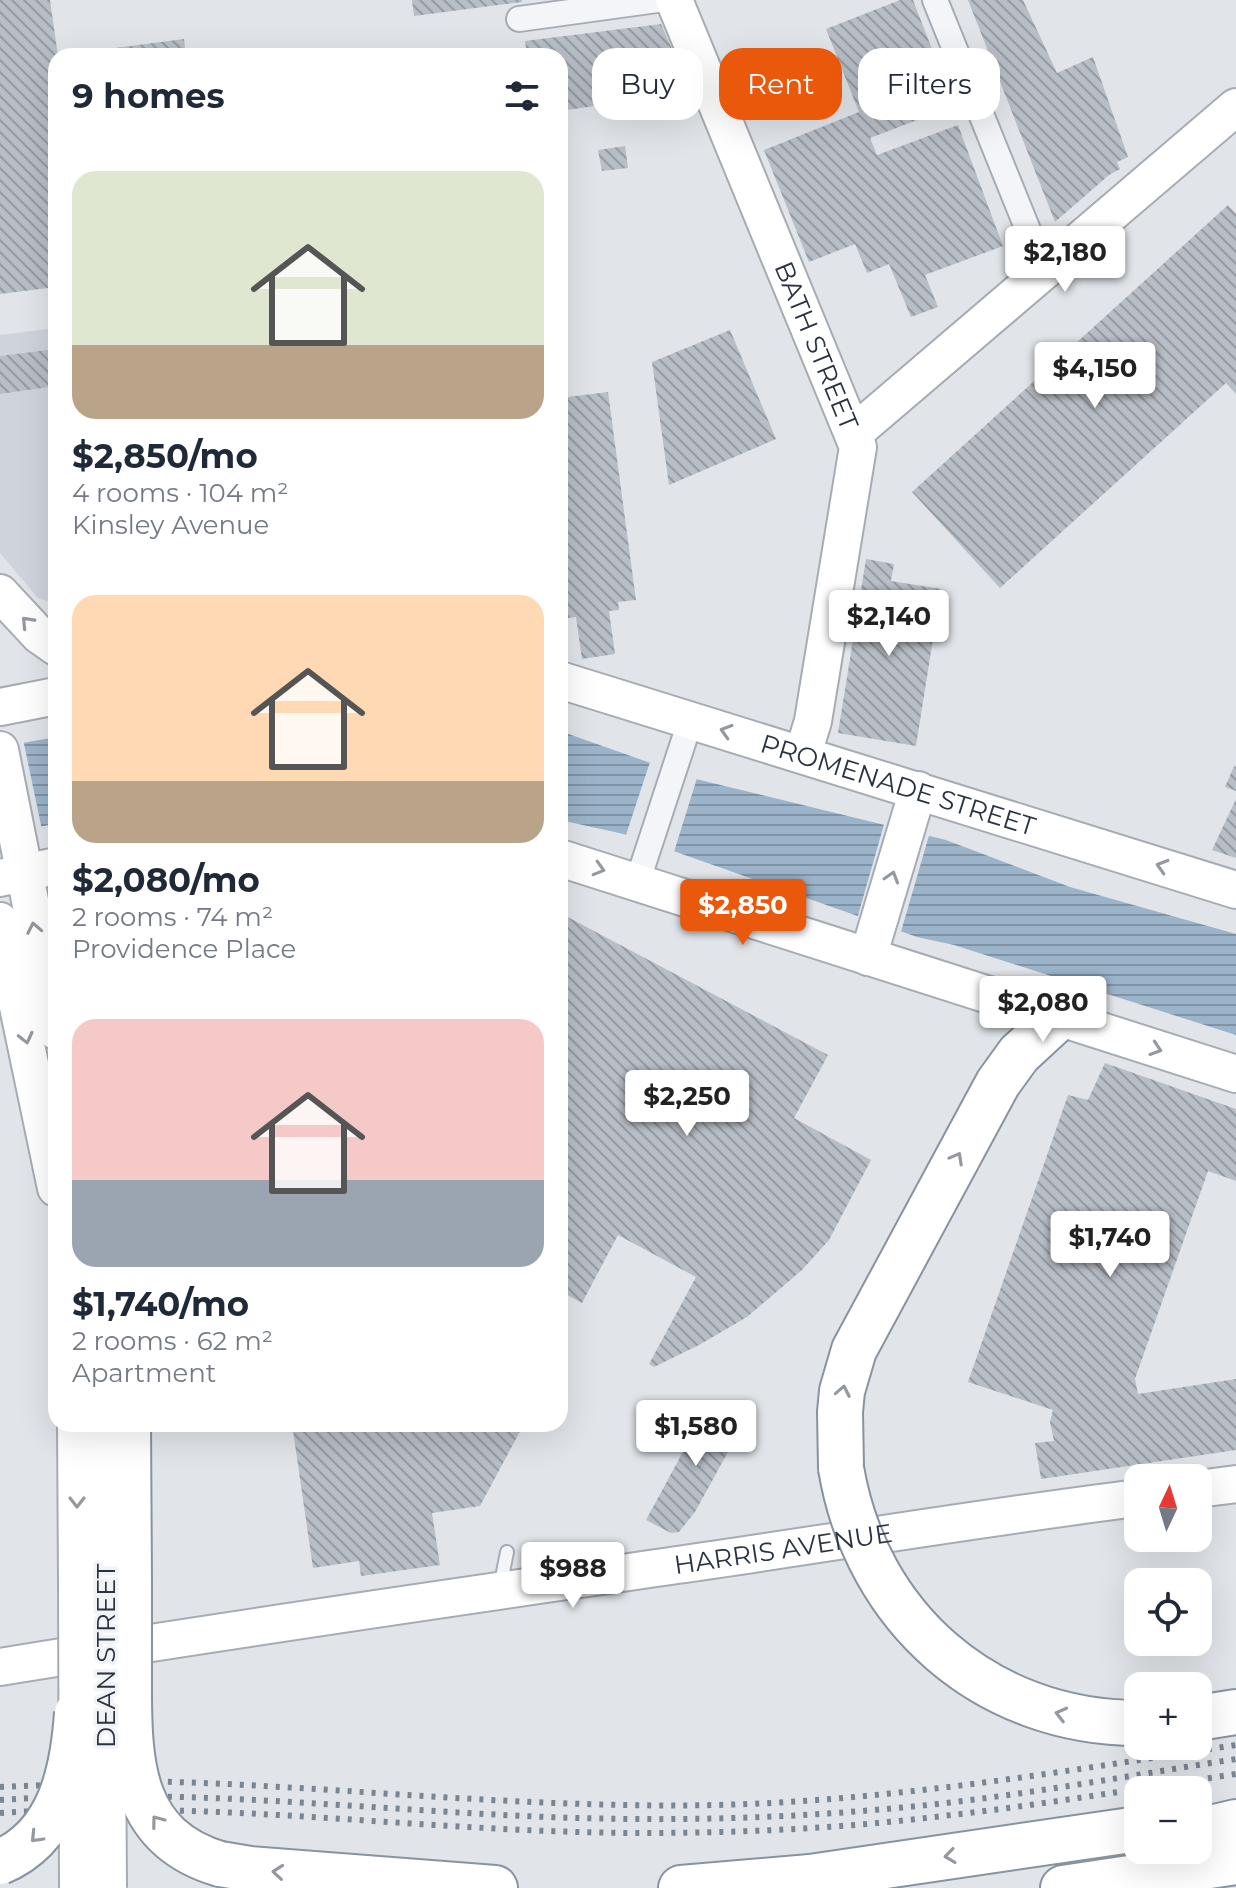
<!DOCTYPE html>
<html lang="en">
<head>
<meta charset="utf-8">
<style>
  :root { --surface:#fff; --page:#f2f2f3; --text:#1f2937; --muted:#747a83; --accent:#ea580c }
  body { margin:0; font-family:Montserrat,sans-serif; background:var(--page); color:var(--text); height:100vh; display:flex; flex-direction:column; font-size:30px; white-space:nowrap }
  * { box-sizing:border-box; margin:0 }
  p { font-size:26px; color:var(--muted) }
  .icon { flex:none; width:44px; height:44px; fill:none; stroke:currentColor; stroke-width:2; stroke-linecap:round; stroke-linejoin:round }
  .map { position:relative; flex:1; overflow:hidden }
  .details { position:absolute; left:48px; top:48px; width:520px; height:1384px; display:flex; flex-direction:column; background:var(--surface); border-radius:24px; box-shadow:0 8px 32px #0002 }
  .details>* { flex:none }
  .banner { position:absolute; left:592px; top:48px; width:524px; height:72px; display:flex; gap:16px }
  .needle { width:52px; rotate:4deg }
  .buttons { position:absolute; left:1124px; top:1464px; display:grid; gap:16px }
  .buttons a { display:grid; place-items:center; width:88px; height:88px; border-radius:16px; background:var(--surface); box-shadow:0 8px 32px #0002; font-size:40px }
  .price { position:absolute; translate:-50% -68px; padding:0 18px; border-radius:8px; background:#fff; color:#222; font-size:26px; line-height:52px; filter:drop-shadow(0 2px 4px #0008) }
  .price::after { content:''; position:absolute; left:50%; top:48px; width:24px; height:18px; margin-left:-12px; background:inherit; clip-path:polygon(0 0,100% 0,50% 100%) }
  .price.current { background:var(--accent); color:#fff }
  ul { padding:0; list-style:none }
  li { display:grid; align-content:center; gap:16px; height:424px; padding:0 24px }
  li span { display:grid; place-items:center; height:248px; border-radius:24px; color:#555 }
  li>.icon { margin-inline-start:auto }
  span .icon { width:144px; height:144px; fill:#fffc; stroke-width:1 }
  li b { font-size:34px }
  h2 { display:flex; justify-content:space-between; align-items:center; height:96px; padding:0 24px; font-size:34px }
  .chip { padding:0 28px; border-radius:24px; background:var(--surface); box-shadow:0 8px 32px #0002; font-size:28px; line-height:72px }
  .chip.current { background:var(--accent); color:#fff }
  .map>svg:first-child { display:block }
  .built { fill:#cfd4dc }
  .water { fill:url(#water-rules) }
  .pier { fill:#e1e5ea }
  .building { fill:url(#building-back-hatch) }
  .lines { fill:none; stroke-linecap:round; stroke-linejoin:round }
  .lane-casing { stroke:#a6acb4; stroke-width:16 }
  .street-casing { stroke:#a6acb4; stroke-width:28 }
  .secondary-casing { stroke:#a6acb4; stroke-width:40 }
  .highway-casing { stroke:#8893a0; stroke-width:48 }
  .lane { stroke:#f4f5f8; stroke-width:12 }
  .street { stroke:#f4f5f8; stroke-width:24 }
  .secondary { stroke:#fff; stroke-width:36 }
  .highway { stroke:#fff; stroke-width:44 }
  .rail { stroke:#7a8593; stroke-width:6; stroke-dasharray:4 8; stroke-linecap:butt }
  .secondary-bridge-casing { stroke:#a6acb4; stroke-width:40; stroke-linecap:butt }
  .highway-bridge-casing { stroke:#8893a0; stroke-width:48; stroke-linecap:butt }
  .secondary-bridge { stroke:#fff; stroke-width:36 }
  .highway-bridge { stroke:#fff; stroke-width:44 }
  .oneway { stroke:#9499a0 }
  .labels { text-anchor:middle; stroke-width:7; stroke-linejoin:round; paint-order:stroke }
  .street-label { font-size:26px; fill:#293341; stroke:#f1f3f7 }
</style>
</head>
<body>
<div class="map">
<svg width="1236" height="1888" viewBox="0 0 1236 1888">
  <defs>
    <pattern id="water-rules" width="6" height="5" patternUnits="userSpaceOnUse" patternTransform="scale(2)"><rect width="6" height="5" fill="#9cb4c9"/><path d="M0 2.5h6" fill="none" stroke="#7f93a5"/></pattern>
    <pattern id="building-back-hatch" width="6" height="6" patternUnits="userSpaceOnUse" patternTransform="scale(2)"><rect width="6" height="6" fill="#b8bec6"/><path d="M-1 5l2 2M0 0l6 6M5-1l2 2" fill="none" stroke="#969ba2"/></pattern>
  </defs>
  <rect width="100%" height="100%" fill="#e1e5ea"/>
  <path class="built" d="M56,328V604L38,598L0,553V335Z"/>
  <path class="water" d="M560,731L696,779L946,840L1070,887L1236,934V1035L954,945L917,937L628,835L560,820Z
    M56,737V824L0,833V747Z"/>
  <path class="pier" d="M23,739L42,830L0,837V743Z
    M651,759L698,775L673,855L625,838Z
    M885,821L930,832L900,935L857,919Z"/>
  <path class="building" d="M0,0H50L58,56L56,287L0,294Z
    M412,0H522V2L414,16Z
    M900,0H913L954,106L870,138L877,155L958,125L1003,246L925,275L938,307L911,317L889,264L867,273L855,244L809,262L764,150L859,112L826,29Z
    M968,0H1023L1057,73L1093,57L1128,157L1117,162L1120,169L1109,175L1055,222Z
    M661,24L691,92L560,111V56H527L525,41Z
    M184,39L186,56H70V54Z
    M625,146L628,168L602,171L598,150Z
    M1228,205L1236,214V394L1226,383L1000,588L912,492Z
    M730,330L776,439L669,485L652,362Z
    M56,349V386L0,394V356Z
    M608,392L636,600L618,602L619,610L609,611L615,654L582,659L576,617L560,619V398Z
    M866,559L894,564L891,581L941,589L916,746L838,733Z
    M1234,766L1236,767V791L1225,787Z
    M1236,799V858L1212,850Z
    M560,913L828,1055L794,1118L871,1160L829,1240L802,1270L747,1317L699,1345L654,1367L649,1364L696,1277L618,1235L582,1303L560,1291Z
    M1105,1063L1236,1109V1181L1208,1171L1135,1379L1138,1394L1236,1379V1450L1041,1479L1035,1443L1054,1441L1050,1422L1053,1410L968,1382L1068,1095L1088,1100Z
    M711,1400L746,1419L695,1512L679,1532L671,1533L646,1520Z
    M292,1424H524L480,1506L432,1513L440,1565L361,1576L359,1561L313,1568Z"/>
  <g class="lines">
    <defs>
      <path id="lane" d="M500,1587L507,1552"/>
      <path id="street" d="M935,0L1045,272
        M519,19L657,0
        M640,874L684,740"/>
      <g id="secondary">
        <path id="s1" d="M674,0L858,447L813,721L803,754"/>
        <path d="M853,434L1236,107"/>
        <path d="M0,593L39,635L56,647"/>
        <path id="s2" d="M560,680L1236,890"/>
        <path d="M0,707L56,696"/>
        <path d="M0,750L56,1031"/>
        <path d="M560,858L1236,1074"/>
        <path d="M0,878L56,866"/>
        <path d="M0,921L56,1188"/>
        <path d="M868,957L918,790"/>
        <path d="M76,1424L77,1583"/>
        <path d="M105,1424L106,1583"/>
        <path d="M1198,1489L1236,1484"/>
        <path id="s3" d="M0,1667C225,1630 451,1598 677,1565C831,1543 984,1517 1138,1498"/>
      </g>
      <path id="highway" d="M128,1424L129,1582
        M841,1468L840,1412L842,1391L854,1350L998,1083L1019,1054L1058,1018
        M1198,1718L1236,1712
        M1198,1831L1236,1822
        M220,1864L250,1869L495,1888
        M681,1888L810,1877L1138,1829
        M1063,1888L1236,1862"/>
    </defs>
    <use href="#lane" class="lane-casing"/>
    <use href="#street" class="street-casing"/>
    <use href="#secondary" class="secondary-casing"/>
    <use href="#highway" class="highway-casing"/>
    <use href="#lane" class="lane"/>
    <use href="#street" class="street"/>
    <use href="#secondary" class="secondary"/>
    <use href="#highway" class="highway"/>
    <path class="rail" d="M0,1787L145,1781L204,1783C386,1791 567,1811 749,1804C913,1797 1074,1770 1236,1745
      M0,1800C212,1785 423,1818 635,1819C733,1820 831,1815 928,1805C1031,1794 1133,1775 1236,1759
      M0,1813C212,1799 423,1832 635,1833C735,1833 835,1829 934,1817C1035,1806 1135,1789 1236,1774"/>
    <defs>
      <path id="secondary-bridge" d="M77,1583L78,1888
        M106,1583L108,1888"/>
      <path id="highway-bridge" d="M841,1468C866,1618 986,1723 1138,1723
        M129,1582C129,1617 129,1652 129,1688C129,1765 132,1838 220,1864
        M0,1862C60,1837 73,1771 77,1713"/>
    </defs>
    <use href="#secondary-bridge" class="secondary-bridge-casing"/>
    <use href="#highway-bridge" class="highway-bridge-casing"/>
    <use href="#secondary-bridge" class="secondary-bridge"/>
    <use href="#highway-bridge" class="highway-bridge"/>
  </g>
  <defs><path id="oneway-chevron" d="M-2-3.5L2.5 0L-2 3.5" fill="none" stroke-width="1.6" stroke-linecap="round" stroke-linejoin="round" transform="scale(2)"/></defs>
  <g class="oneway">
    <use href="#oneway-chevron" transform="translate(27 622) rotate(-133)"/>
    <use href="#oneway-chevron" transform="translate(726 731) rotate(-163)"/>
    <use href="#oneway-chevron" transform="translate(1162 866) rotate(-163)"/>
    <use href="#oneway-chevron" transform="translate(599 869) rotate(16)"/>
    <use href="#oneway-chevron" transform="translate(892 877) rotate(-73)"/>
    <use href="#oneway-chevron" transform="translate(34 928) rotate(-101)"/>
    <use href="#oneway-chevron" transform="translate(26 1038) rotate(77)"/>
    <use href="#oneway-chevron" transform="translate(1156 1049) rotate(18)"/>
    <use href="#oneway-chevron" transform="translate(957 1158) rotate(-61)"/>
    <use href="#oneway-chevron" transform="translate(843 1391) rotate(-79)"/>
    <use href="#oneway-chevron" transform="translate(77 1502) rotate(90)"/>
    <use href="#oneway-chevron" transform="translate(1061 1714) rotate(-166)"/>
    <use href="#oneway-chevron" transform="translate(157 1821) rotate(-127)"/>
    <use href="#oneway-chevron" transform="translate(36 1837) rotate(134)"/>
    <use href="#oneway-chevron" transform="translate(950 1856) rotate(172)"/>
    <use href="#oneway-chevron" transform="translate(278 1872) rotate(-175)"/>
  </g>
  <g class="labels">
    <g class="street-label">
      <text dy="9" stroke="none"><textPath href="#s1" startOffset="374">BATH STREET</textPath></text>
      <text dy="9" stroke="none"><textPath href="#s2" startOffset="354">PROMENADE STREET</textPath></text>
      <text dy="9" stroke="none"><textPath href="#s3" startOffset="792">HARRIS AVENUE</textPath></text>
      <text transform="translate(106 1656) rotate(-90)" y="9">DEAN STREET</text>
    </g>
  </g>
</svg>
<div class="buttons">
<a><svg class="needle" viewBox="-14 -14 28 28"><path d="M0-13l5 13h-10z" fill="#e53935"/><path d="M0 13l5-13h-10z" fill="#747a83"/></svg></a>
<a><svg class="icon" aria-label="locate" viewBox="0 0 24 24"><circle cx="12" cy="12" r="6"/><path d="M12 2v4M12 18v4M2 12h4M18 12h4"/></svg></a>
<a>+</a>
<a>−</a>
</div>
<b class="price" style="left:1065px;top:294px">$2,180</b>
<b class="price" style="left:1095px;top:410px">$4,150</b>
<b class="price" style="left:889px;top:658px">$2,140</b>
<b class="price current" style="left:743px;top:947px">$2,850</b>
<b class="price" style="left:1043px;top:1044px">$2,080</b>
<b class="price" style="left:687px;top:1138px">$2,250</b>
<b class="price" style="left:1110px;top:1279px">$1,740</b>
<b class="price" style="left:696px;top:1468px">$1,580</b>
<b class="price" style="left:573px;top:1610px">$988</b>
<div class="banner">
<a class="chip">Buy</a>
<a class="chip current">Rent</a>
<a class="chip">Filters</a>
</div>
<section class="details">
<h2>9 homes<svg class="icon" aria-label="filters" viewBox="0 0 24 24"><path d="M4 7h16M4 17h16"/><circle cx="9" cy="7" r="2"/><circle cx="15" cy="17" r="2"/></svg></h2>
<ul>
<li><span style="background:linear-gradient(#dfe7d0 70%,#b9a48a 0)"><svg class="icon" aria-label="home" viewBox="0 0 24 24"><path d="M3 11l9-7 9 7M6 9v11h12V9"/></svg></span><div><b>$2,850/mo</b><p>4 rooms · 104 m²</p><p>Kinsley Avenue</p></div></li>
<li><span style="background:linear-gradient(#ffd9b3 75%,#b9a48a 0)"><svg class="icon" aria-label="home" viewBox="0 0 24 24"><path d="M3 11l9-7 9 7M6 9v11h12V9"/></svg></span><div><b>$2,080/mo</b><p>2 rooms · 74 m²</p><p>Providence Place</p></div></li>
<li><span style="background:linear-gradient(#f6c9c9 65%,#9aa5b1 0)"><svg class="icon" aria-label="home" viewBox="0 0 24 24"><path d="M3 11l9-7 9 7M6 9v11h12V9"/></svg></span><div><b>$1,740/mo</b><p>2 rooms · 62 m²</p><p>Apartment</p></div></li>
</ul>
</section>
</div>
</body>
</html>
